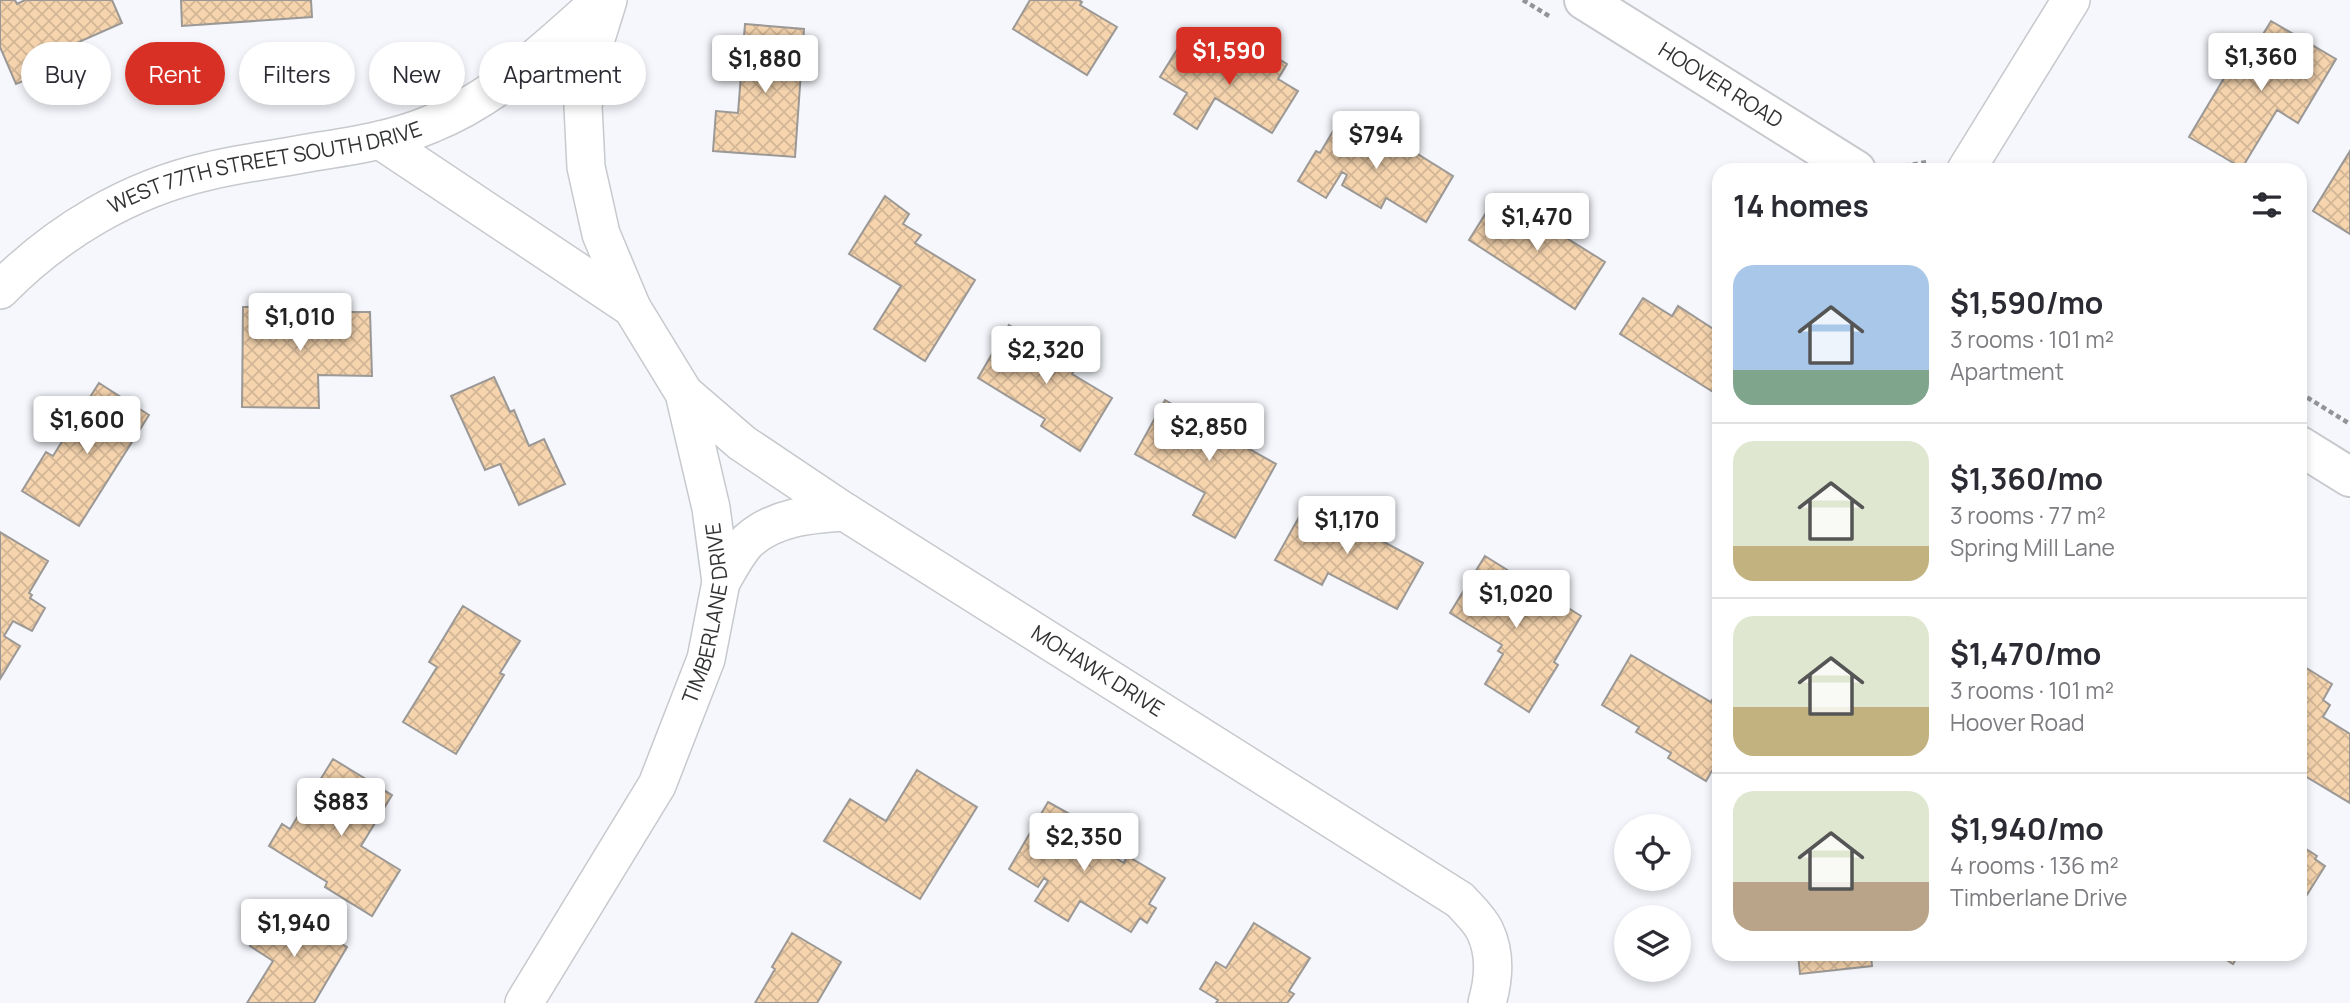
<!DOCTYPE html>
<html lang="en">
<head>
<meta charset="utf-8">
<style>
  :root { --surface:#fff; --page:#f7f7f7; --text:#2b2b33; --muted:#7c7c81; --line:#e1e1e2; --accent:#d93025 }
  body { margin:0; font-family:Manrope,sans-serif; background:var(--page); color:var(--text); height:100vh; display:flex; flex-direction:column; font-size:26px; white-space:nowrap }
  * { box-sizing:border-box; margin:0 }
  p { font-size:23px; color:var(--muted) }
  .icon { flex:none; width:38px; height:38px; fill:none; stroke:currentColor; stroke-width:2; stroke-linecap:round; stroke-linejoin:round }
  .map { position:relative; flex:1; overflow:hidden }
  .side { position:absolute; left:1712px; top:163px; width:595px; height:798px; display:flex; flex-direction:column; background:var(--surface); border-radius:21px; box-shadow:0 4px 10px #0003 }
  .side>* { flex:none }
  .hud { position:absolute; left:21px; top:42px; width:665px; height:63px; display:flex; gap:14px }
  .tools { position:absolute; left:1614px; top:814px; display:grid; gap:14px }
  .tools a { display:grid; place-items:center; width:77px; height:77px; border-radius:50%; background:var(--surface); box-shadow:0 4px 10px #0003; font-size:35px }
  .price { position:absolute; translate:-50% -60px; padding:0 16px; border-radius:7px; background:#fff; color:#222; font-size:23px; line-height:46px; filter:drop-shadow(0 2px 4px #0008) }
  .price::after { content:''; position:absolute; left:50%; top:42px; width:21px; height:16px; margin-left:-10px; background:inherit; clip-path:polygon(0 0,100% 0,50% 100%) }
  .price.active { background:var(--accent); color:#fff }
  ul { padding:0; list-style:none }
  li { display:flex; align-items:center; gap:21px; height:175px; padding:0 21px }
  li+li { border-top:2px solid var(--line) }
  li span { display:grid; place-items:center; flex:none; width:196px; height:140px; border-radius:21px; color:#555 }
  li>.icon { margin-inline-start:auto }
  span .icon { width:84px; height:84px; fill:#fffc; stroke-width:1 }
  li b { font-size:30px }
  h2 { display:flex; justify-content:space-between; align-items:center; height:84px; padding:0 21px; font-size:30px }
  .tag { padding:0 24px; border-radius:32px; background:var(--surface); box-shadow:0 4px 10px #0003; font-size:24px; line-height:63px }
  .tag.active { background:var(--accent); color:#fff }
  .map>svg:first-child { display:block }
  .building { fill:url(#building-cross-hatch); stroke:#9b9895; stroke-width:2 }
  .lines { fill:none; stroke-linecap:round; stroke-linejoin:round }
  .minor-casing { stroke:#c7c9cd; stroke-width:40 }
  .tertiary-casing { stroke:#c7c9cd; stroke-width:42 }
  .path { stroke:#929497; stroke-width:4.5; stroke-dasharray:5 3.5; stroke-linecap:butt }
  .minor { stroke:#fff; stroke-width:37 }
  .tertiary { stroke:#fff; stroke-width:38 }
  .labels { text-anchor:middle; stroke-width:7; stroke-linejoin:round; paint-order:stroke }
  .street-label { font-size:21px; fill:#313233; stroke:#fff }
</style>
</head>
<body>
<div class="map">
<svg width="2350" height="1003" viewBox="0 0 2350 1003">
  <defs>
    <pattern id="building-cross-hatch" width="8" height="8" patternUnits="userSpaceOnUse" patternTransform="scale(1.75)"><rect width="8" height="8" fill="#f5d4ae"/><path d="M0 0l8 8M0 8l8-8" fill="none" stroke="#d2b696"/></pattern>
  </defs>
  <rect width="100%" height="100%" fill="#f5f7fc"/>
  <path class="building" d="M0,0H15L17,4L25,0H112L122,23L56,52L62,65L16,84L0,47Z
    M181,0H311L312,17L182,26Z
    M1030,0H1079L1082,2L1080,5L1117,27L1087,75L1013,29Z
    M2271,21L2336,59L2298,123L2277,110L2242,168L2189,137L2245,43L2254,49Z
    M745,24L804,29L795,157L713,151L716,111L738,113Z
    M1183,40L1231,69L1240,55L1260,67L1269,53L1287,64L1278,79L1298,91L1272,133L1215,98L1197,129L1174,114L1187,93L1160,77Z
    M1342,116L1408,155L1411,150L1453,176L1426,222L1386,198L1381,208L1342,185L1347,175L1342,172L1326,198L1298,181L1316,151L1320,153Z
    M2350,151V234L2313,211Z
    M885,196L909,214L903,224L921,235L915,243L975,280L925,361L874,329L901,286L849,254Z
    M1496,197L1532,220L1529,224L1539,231L1544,224L1605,262L1575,309L1469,240Z
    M1643,298L1672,316L1678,306L1718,332V395L1620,334Z
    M243,307H336V312H370L372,376L318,375L319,408L242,407Z
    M1009,325L1042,345L1046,339L1081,360L1072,374L1112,398L1080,451L1041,426L1045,419L978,378Z
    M494,377L510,412L514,410L529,446L544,439L565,484L519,505L500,464L485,470L451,396Z
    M99,383L149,415L79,526L22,491L46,452L53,456Z
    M1165,400L1211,426L1220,408L1255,428L1244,446L1276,464L1235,538L1193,515L1205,493L1135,454Z
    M1308,501L1423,563L1397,609L1328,573L1322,585L1275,560Z
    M0,532L48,561L29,593L32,595L30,598L45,608L32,631L13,621L4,636L20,646L0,679Z
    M1485,556L1581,616L1554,662L1558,665L1529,712L1485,684L1503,654L1498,651L1502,645L1450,613Z
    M463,606L520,641L500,673L504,675L456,754L403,722L437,667L429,662Z
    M1631,655L1711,702L1718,689V760L1706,781L1668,758L1671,753L1636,732L1639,727L1602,705Z
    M2300,664L2332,684L2323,700L2330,705L2323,717L2350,734V803L2300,773Z
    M333,759L392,795L361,846L400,870L372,916L325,887L327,882L269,846L282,824L290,829Z
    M917,770L977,807L920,899L824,841L850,799L886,821Z
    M1048,802L1077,818L1069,830L1124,863L1127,856L1165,878L1149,904L1156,908L1147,923L1140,918L1131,932L1080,901L1068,921L1035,901L1048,881L1044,878L1038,887L1009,869Z
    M2300,845L2317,856L2315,859L2325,866L2300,906Z
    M276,903L347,947L314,1003H247L273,961L250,946Z
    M1254,923L1310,958L1289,991L1294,994L1287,1003H1216L1218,1000L1200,989L1216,962L1226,968Z
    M792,933L841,962L817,1003H755L775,969L772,967Z
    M1798,954H1871L1872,966L1800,974Z
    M2217,954H2239L2233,964Z"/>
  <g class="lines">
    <defs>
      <g id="minor">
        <path d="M380,140L632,308"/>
        <path d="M1966,170L2071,0"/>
        <path id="s1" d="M0,290C57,232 129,189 209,171C238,164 268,160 297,155C342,147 389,142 431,124C497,98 549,46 601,0"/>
        <path id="s2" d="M684,393L742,443L845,512L1460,900C1468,909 1480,920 1485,931C1496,954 1494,979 1487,1003"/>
        <path d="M721,582C729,569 737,552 748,541C774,517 811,514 845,512"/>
        <path id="s3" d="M524,1003L657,785L706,659L721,582L711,508L684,393L632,308L601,234L586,167L583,106L594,45L608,0"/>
      </g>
      <g id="tertiary">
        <path id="s4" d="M1584,0L1856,170"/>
        <path d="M2300,446L2350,477"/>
      </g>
    </defs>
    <use href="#minor" class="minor-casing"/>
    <use href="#tertiary" class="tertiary-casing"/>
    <path class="path" d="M1523,0L1549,16
      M1896,167L1928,162
      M2300,393L2350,424"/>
    <use href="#minor" class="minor"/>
    <use href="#tertiary" class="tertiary"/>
  </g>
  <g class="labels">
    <g class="street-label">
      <text dy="7" stroke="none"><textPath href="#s4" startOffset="161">HOOVER ROAD</textPath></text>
      <text dy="7" stroke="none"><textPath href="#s1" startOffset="299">WEST 77TH STREET SOUTH DRIVE</textPath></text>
      <text dy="7" stroke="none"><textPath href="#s3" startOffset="436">TIMBERLANE DRIVE</textPath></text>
      <text dy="7" stroke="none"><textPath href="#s2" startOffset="499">MOHAWK DRIVE</textPath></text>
    </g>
  </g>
</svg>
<div class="tools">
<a><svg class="icon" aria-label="locate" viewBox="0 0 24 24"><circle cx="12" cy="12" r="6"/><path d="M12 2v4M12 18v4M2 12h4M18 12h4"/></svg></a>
<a><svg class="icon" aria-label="layers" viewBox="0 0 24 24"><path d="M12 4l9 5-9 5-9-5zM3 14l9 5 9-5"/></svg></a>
</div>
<b class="price active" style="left:1229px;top:87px">$1,590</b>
<b class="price" style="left:2261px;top:93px">$1,360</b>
<b class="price" style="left:765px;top:95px">$1,880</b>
<b class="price" style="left:1376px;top:171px">$794</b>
<b class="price" style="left:1537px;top:253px">$1,470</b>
<b class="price" style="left:300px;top:353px">$1,010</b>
<b class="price" style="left:1046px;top:386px">$2,320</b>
<b class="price" style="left:87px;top:456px">$1,600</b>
<b class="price" style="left:1209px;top:463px">$2,850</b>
<b class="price" style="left:1347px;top:556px">$1,170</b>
<b class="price" style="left:1516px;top:630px">$1,020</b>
<b class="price" style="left:341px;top:838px">$883</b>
<b class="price" style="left:1084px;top:873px">$2,350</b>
<b class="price" style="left:294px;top:959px">$1,940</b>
<div class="hud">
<a class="tag">Buy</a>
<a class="tag active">Rent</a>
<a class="tag">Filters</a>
<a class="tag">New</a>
<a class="tag">Apartment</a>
</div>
<section class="side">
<h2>14 homes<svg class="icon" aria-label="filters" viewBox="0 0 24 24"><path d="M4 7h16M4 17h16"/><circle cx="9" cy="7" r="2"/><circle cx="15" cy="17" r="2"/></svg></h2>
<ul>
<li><span style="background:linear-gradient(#a9c7e8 75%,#7fa58c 0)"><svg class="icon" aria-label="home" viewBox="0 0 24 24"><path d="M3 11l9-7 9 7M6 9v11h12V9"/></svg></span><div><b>$1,590/mo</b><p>3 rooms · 101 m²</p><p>Apartment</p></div></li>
<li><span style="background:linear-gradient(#dfe7d0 75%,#c2b280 0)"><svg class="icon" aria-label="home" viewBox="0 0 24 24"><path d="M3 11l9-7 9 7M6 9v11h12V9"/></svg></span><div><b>$1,360/mo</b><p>3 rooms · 77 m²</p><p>Spring Mill Lane</p></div></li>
<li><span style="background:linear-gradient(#dfe7d0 65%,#c2b280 0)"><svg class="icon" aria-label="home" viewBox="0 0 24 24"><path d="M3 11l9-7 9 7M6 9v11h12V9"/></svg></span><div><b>$1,470/mo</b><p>3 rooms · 101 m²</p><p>Hoover Road</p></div></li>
<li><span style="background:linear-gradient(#dfe7d0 65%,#b9a48a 0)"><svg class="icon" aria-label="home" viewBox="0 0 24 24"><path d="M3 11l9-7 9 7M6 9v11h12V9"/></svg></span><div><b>$1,940/mo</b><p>4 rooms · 136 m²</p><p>Timberlane Drive</p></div></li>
</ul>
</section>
</div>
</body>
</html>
